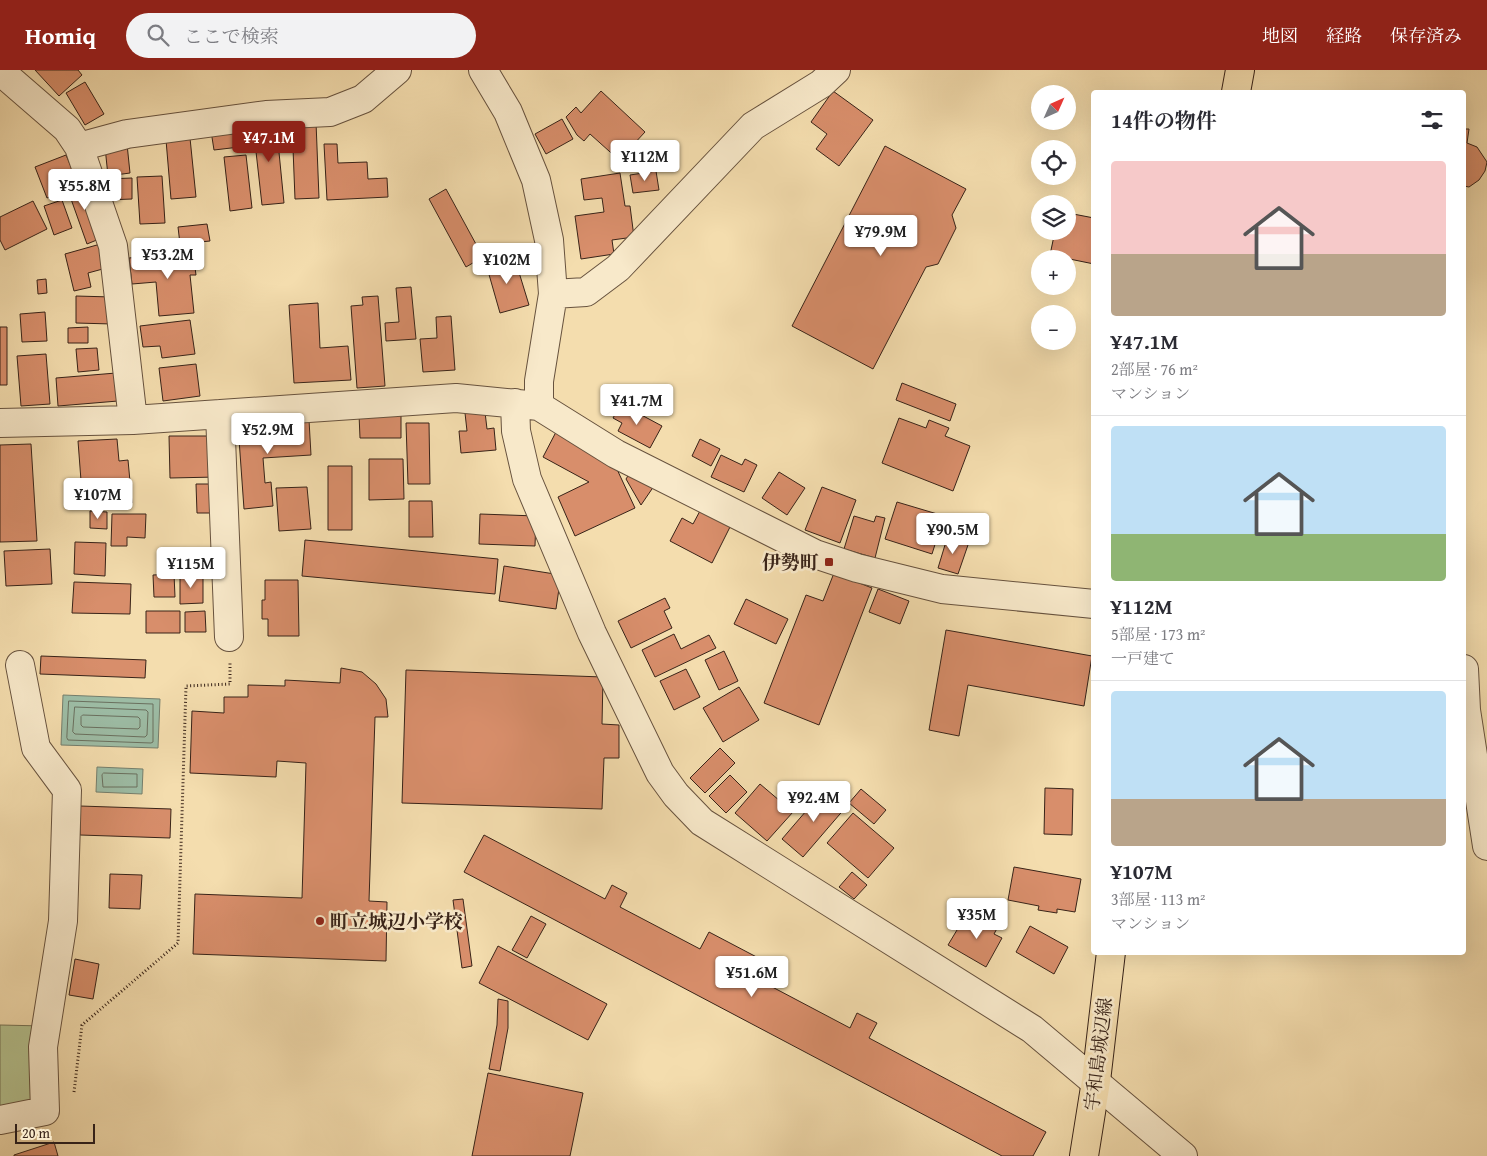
<!DOCTYPE html>
<html lang="ja">
<head>
<meta charset="utf-8">
<style>
  :root { --surface:#fff; --page:#f2f2f3; --text:#2b2b33; --muted:#7c7c81; --line:#e1e1e2; --accent:#8f2418 }
  body { margin:0; font-family:"Gentium Book Plus","Noto Serif JP",serif; background:var(--page); color:var(--text); height:100vh; display:flex; flex-direction:column; font-size:19px; white-space:nowrap }
  * { box-sizing:border-box; margin:0 }
  p { font-size:16px; color:var(--muted) }
  .icon { flex:none; width:28px; height:28px; fill:none; stroke:currentColor; stroke-width:2; stroke-linecap:round; stroke-linejoin:round }
  .map { position:relative; flex:1; overflow:hidden }
  .sheet { position:absolute; left:1091px; top:20px; width:375px; height:865px; display:flex; flex-direction:column; background:var(--surface); border-radius:5px; box-shadow:0 5px 20px #0002 }
  .sheet>* { flex:none }
  .needle { width:32px; rotate:45deg }
  .tools { position:absolute; left:1031px; top:15px; display:grid; gap:10px }
  .tools a { display:grid; place-items:center; width:45px; height:45px; border-radius:50%; background:var(--surface); box-shadow:0 5px 20px #0002; font-size:25px }
  .scale { position:absolute; left:15px; bottom:12px; width:80px; box-sizing:border-box; padding-left:5px; border:2px solid #382318; border-top:0; font-size:14px; line-height:18px; white-space:nowrap; color:#382318; -webkit-text-stroke:4px #f8e9ca; paint-order:stroke }
  .price { position:absolute; translate:-50% -42px; padding:0 11px; border-radius:5px; background:#fff; color:#222; font-size:16px; line-height:32px; filter:drop-shadow(0 1px 2px #0008) }
  .price::after { content:''; position:absolute; left:50%; top:30px; width:15px; height:11px; margin-left:-8px; background:inherit; clip-path:polygon(0 0,100% 0,50% 100%) }
  .price.on { background:var(--accent); color:#fff }
  ul { padding:0; list-style:none }
  li { display:grid; align-content:center; gap:10px; height:265px; padding:0 20px }
  li+li { border-top:1px solid var(--line) }
  li span { display:grid; place-items:center; height:155px; border-radius:5px; color:#555 }
  li>.icon { margin-inline-start:auto }
  span .icon { width:90px; height:90px; fill:#fffc; stroke-width:1 }
  li b { font-size:21px }
  h2 { display:flex; justify-content:space-between; align-items:center; height:60px; padding:0 20px; font-size:21px }
  header { display:flex; align-items:center; gap:30px; box-sizing:border-box; height:70px; padding:0 25px; background:var(--accent); color:#fff }
  header strong { font-size:24px }
  nav { display:flex; gap:28px; margin-inline-start:auto; font-size:18px }
  .search { width:350px; height:45px; background:var(--page); display:flex; align-items:center; gap:12px; box-sizing:border-box; padding:0 18px; border-radius:28px; color:var(--muted); font-size:19px }
  .map>svg:first-child { display:block }
  .green { fill:#b5c28f; stroke:#767254 }
  .water { fill:#9dbda6; stroke:#757f6d }
  .lines { fill:none; stroke-linecap:round; stroke-linejoin:round }
  .shore { stroke:#6a705f; stroke-width:1 }
  .building { fill:#d88e6b; stroke:#382318 }
  .minor-casing { stroke:#67523e; stroke-width:30 }
  .major-casing { stroke:#382318; stroke-width:30 }
  .path { stroke:#382318; stroke-width:3; stroke-dasharray:1 2.5; stroke-linecap:butt }
  .minor { stroke:#f8e9ca; stroke-width:28 }
  .major { stroke:#f4ddae; stroke-width:28 }
  .poi-dot { fill:#8f2418; stroke:#f8e9ca; stroke-width:2 }
  .labels { text-anchor:middle; stroke-width:5; stroke-linejoin:round; paint-order:stroke }
  .poi-label { font-size:19px; font-weight:bold; fill:#382318; stroke:#f8e9ca; text-anchor:end }
  .street-label { font-size:19px; fill:#382318; stroke:#f8e9ca }
</style>
</head>
<body>
<header>
<strong>Homiq</strong>
<div class="search"><svg class="icon" aria-label="search" viewBox="0 0 24 24"><circle cx="10" cy="10" r="6"/><path d="M15 15l6 6"/></svg>ここで検索</div>
<nav><a>地図</a><a>経路</a><a>保存済み</a></nav>
</header>
<div class="map">
<svg width="1487" height="1086" viewBox="0 0 1487 1086">
  <rect width="100%" height="100%" fill="#f4ddae"/>
  <filter id="stains"><feTurbulence type="fractalNoise" baseFrequency=".004" numOctaves="4"/><feColorMatrix values="0 0 0 0 .2 0 0 0 0 .09 0 0 0 0 .02 0 0 0 .5 -.17"/></filter>
  <radialGradient id="worn" r=".72"><stop offset=".6" stop-color="#630" stop-opacity="0"/><stop offset="1" stop-color="#630" stop-opacity=".3"/></radialGradient>
  <path class="green" d="M0,955L45,956L36,1036L0,1044Z"/>
  <path class="water" d="M63,625L160,629L158,678L61,675Z
    M97,697L143,699L142,724L96,722Z"/>
  <g class="lines">
    <path class="shore" d="M69,631L153,634V672L151,673L68,670L67,668Z
      M75,637L146,640L148,642L147,665L145,667L75,664L73,662Z
      M83,645L138,647L140,649V657L138,659L83,657L81,655V647Z
      M104,703L137,704V717H103L102,705Z"/>
  </g>
  <path class="building" d="M35,0H78L82,5L59,26Z
    M85,12L104,44L85,55L66,23Z
    M601,21L645,62L619,90L590,64L584,71L577,65L566,47L576,37L581,43Z
    M833,21L873,50L839,96L816,79L827,64L811,52Z
    M562,49L573,69L546,84L535,64Z
    M276,52L284,133L262,135L253,55Z
    M316,52L319,128L295,129L292,53Z
    M245,56L248,76L214,80L211,61Z
    M1464,59H1469L1467,73L1477,77L1487,92L1485,101L1479,110L1469,117L1464,116Z
    M190,68L196,127L171,129L166,70Z
    M127,74L130,103L108,106L105,77Z
    M324,74H337L338,93L367,92L368,109L387,108L388,127L327,130Z
    M885,76L966,119L952,145L956,158L938,194L926,197L873,299L792,256Z
    M66,85L75,106L57,112L61,123L47,128L35,97Z
    M246,85L252,138L230,141L224,87Z
    M656,101L659,120L633,123L630,105Z
    M620,103L625,136H630L634,167L612,170L614,184L581,189L575,146L604,142L602,128L584,130L581,109Z
    M162,106L165,153L140,154L137,107Z
    M132,108V129L106,130V109Z
    M83,109L104,167L87,174L66,115Z
    M446,119L483,187L466,197L429,129Z
    M62,130L72,158L54,165L44,136Z
    M33,131L47,159L5,180L0,170V147Z
    M1068,143L1094,148V194L1050,185L1055,161H1068Z
    M207,154L210,171L180,174L178,157Z
    M104,173L110,197L88,203L91,217L74,221L65,184Z
    M193,182L196,205H190L194,243L159,246L156,212L132,214L129,188Z
    M514,186L529,235L500,243L486,194Z
    M46,209L47,223L38,224L37,210Z
    M411,217L416,269L386,271L385,253L399,252L396,218Z
    M76,226L112,227V254L76,253Z
    M378,226L385,316L357,318L351,236L363,235L362,227Z
    M318,233L320,278L348,276L351,310L294,313L289,235Z
    M45,242L47,271L22,272L20,244Z
    M451,246L455,300L423,302L420,269L437,268L436,247Z
    M190,250L195,284L162,288L160,276L143,277L140,256Z
    M0,257H7V315H0Z
    M88,257V273H68V258Z
    M97,278L99,300L78,302L76,279Z
    M46,284L50,334L21,336L17,286Z
    M196,294L200,326L163,331L159,298Z
    M116,303L118,331L58,336L56,308Z
    M902,313L956,334L950,351L896,330Z
    M621,334L662,356L650,378L618,361L622,353L613,348Z
    M485,342L487,359L494,358L496,380L461,383L459,361H467L465,343Z
    M401,343V368H360L359,344Z
    M899,348L926,358L929,350L949,358L945,366L970,376L953,421L882,393Z
    M309,350L311,385L263,388L265,413L271,412L273,436L244,439L238,355Z
    M406,353H429L430,414H408Z
    M556,362L615,395L635,438L575,466L558,427L589,412L543,387Z
    M169,366H217V407L170,408Z
    M117,369L119,391L128,390L132,433L83,437L78,371Z
    M700,369L720,379L711,396L692,386Z
    M31,374L37,471L0,472V375Z
    M721,385L742,395L745,389L757,395L744,422L711,407Z
    M369,389H403L404,429L369,430Z
    M328,396H352V460H328Z
    M631,401L654,416L641,435L626,409Z
    M779,402L805,418L787,445L762,428Z
    M196,414H219V443H197Z
    M307,417L311,459L279,461L276,418Z
    M822,417L856,430L840,473L805,460Z
    M409,431H432L433,467H409Z
    M897,432L944,446L932,484L885,469Z
    M701,439L731,455L712,493L670,471L682,448L693,454Z
    M90,441L107,442V459L90,458Z
    M112,444H146L145,468L127,467V476H111Z
    M480,444L536,446L535,476L479,474Z
    M854,446L874,452L876,446L885,448L875,488L844,479Z
    M948,465L969,472L958,504L938,498Z
    M305,470L498,489L495,524L302,506Z
    M75,472L106,473L105,506L74,504Z
    M50,479L52,514L6,516L4,481Z
    M504,496L561,505L556,539L499,531Z
    M834,503L872,518L819,655L764,633L806,525L823,531Z
    M174,504L175,527H154L153,505Z
    M180,505H203V533L180,534Z
    M265,510H298L299,566H268V549H262V530H265Z
    M74,512L131,514L130,544L72,543Z
    M878,519L909,531L900,554L869,542Z
    M665,528L670,538L664,541L672,558L631,578L618,551Z
    M746,529L788,549L776,574L734,554Z
    M146,541H180V563H146Z
    M205,541L206,562H185V542Z
    M946,560L1092,586L1084,636L968,615L959,666L929,660Z
    M674,564L681,579L709,565L716,578L655,607L642,580Z
    M724,581L738,611L719,620L705,590Z
    M41,586L146,590L145,608L40,604Z
    M341,598L362,602L376,614L386,629L388,647H375L369,831L387,832L386,891L193,884L195,824L302,828L306,693L277,691L276,707L190,703L192,641L224,643V627H248V615L285,616V610L340,613Z
    M686,599L700,627L674,640L660,611Z
    M406,600L603,607L602,654L619,655V688H604L602,739L402,733Z
    M739,617L759,650L723,672L703,638Z
    M720,678L735,693L705,723L690,708Z
    M730,705L747,722L726,743L709,726Z
    M760,714L793,742L767,771L735,743Z
    M1045,718L1073,719L1072,765L1044,764Z
    M825,719L846,737L803,787L782,769Z
    M861,719L886,740L874,754L849,733Z
    M80,736L171,739L170,768L80,765Z
    M853,743L894,778L868,808L827,773Z
    M484,765L605,829L612,815L627,823L620,837L700,879L709,862L768,893L759,910L850,958L857,943L877,953L869,968L1046,1062L1033,1086H1002L464,802Z
    M1014,797L1081,809L1075,842L1057,839V843L1038,840L1039,836L1008,830Z
    M852,802L867,815L854,829L839,817Z
    M110,804L142,805L140,839L109,838Z
    M463,829L472,896L462,898L453,830Z
    M966,845L983,855L988,846L1000,853L994,864L1002,868L986,897L948,875Z
    M531,846L546,854L527,888L512,880Z
    M1030,856L1068,877L1054,904L1016,882Z
    M498,876L607,934L588,970L479,913Z
    M75,889L99,894L93,929L69,925Z
    M498,929L508,931V958L500,1001L489,999L497,955Z
    M488,1003L583,1023L570,1086H472Z
    M54,1072L58,1086H14V1085Z"/>
  <g class="lines">
    <defs>
      <path id="minor" d="M483,0L508,42L536,110L549,170L553,224L539,311V336
        M0,1L67,59L79,77L113,176L133,350
        M79,77L127,64L266,45L330,42L363,29L397,0
        M553,224L586,222L618,198L753,56L821,14L836,0
        M515,333L516,361L527,409L592,563L660,703L676,725L702,752L1032,959L1183,1086
        M220,344L229,567
        M0,353L133,350L456,328L539,336L616,384L815,484L857,498L942,519L1094,534
        M1464,599L1466,640L1487,776
        M0,1050L45,1041L43,977L63,851L67,720L36,678L20,595"/>
      <path id="major" d="M1236,22L1240,0
        M1084,1086L1096,1011L1111,882"/>
    </defs>
    <use href="#minor" class="minor-casing"/>
    <use href="#major" class="major-casing"/>
    <path class="path" d="M74,1022L82,955L178,873L186,616L230,614V593"/>
    <use href="#minor" class="minor"/>
    <use href="#major" class="major"/>
  </g>
  <g class="poi-dot">
    <rect x="824" y="487" width="10" height="10" rx="2.5"/>
    <circle cx="320" cy="851" r="5"/>
  </g>
  <g class="labels">
    <g class="poi-label">
      <text x="819" y="499">伊勢町</text>
      <text x="330" y="858" text-anchor="start">町立城辺小学校</text>
    </g>
    <g class="street-label">
      <text transform="translate(1098 984) rotate(-83)" y="7">宇和島城辺線</text>
    </g>
  </g>
  <rect width="100%" height="100%" filter="url(#stains)"/>
  <rect width="100%" height="100%" fill="url(#worn)"/>
</svg>
<div class="tools">
<a><svg class="needle" viewBox="-14 -14 28 28"><path d="M0-13l5 13h-10z" fill="#e53935"/><path d="M0 13l5-13h-10z" fill="#7c7c81"/></svg></a>
<a><svg class="icon" aria-label="locate" viewBox="0 0 24 24"><circle cx="12" cy="12" r="6"/><path d="M12 2v4M12 18v4M2 12h4M18 12h4"/></svg></a>
<a><svg class="icon" aria-label="layers" viewBox="0 0 24 24"><path d="M12 4l9 5-9 5-9-5zM3 14l9 5 9-5"/></svg></a>
<a>+</a>
<a>−</a>
</div>
<div class="scale">20 m</div>
<b class="price on" style="left:269px;top:93px">¥47.1M</b>
<b class="price" style="left:645px;top:112px">¥112M</b>
<b class="price" style="left:85px;top:141px">¥55.8M</b>
<b class="price" style="left:881px;top:187px">¥79.9M</b>
<b class="price" style="left:168px;top:210px">¥53.2M</b>
<b class="price" style="left:507px;top:215px">¥102M</b>
<b class="price" style="left:637px;top:356px">¥41.7M</b>
<b class="price" style="left:268px;top:385px">¥52.9M</b>
<b class="price" style="left:98px;top:450px">¥107M</b>
<b class="price" style="left:953px;top:485px">¥90.5M</b>
<b class="price" style="left:191px;top:519px">¥115M</b>
<b class="price" style="left:814px;top:753px">¥92.4M</b>
<b class="price" style="left:977px;top:870px">¥35M</b>
<b class="price" style="left:752px;top:928px">¥51.6M</b>
<section class="sheet">
<h2>14件の物件<svg class="icon" aria-label="filters" viewBox="0 0 24 24"><path d="M4 7h16M4 17h16"/><circle cx="9" cy="7" r="2"/><circle cx="15" cy="17" r="2"/></svg></h2>
<ul>
<li><span style="background:linear-gradient(#f6c9c9 60%,#b9a48a 0)"><svg class="icon" aria-label="home" viewBox="0 0 24 24"><path d="M3 11l9-7 9 7M6 9v11h12V9"/></svg></span><div><b>¥47.1M</b><p>2部屋 · 76 m²</p><p>マンション</p></div></li>
<li><span style="background:linear-gradient(#bfe0f5 70%,#8fb573 0)"><svg class="icon" aria-label="home" viewBox="0 0 24 24"><path d="M3 11l9-7 9 7M6 9v11h12V9"/></svg></span><div><b>¥112M</b><p>5部屋 · 173 m²</p><p>一戸建て</p></div></li>
<li><span style="background:linear-gradient(#bfe0f5 70%,#b9a48a 0)"><svg class="icon" aria-label="home" viewBox="0 0 24 24"><path d="M3 11l9-7 9 7M6 9v11h12V9"/></svg></span><div><b>¥107M</b><p>3部屋 · 113 m²</p><p>マンション</p></div></li>
</ul>
</section>
</div>
</body>
</html>
